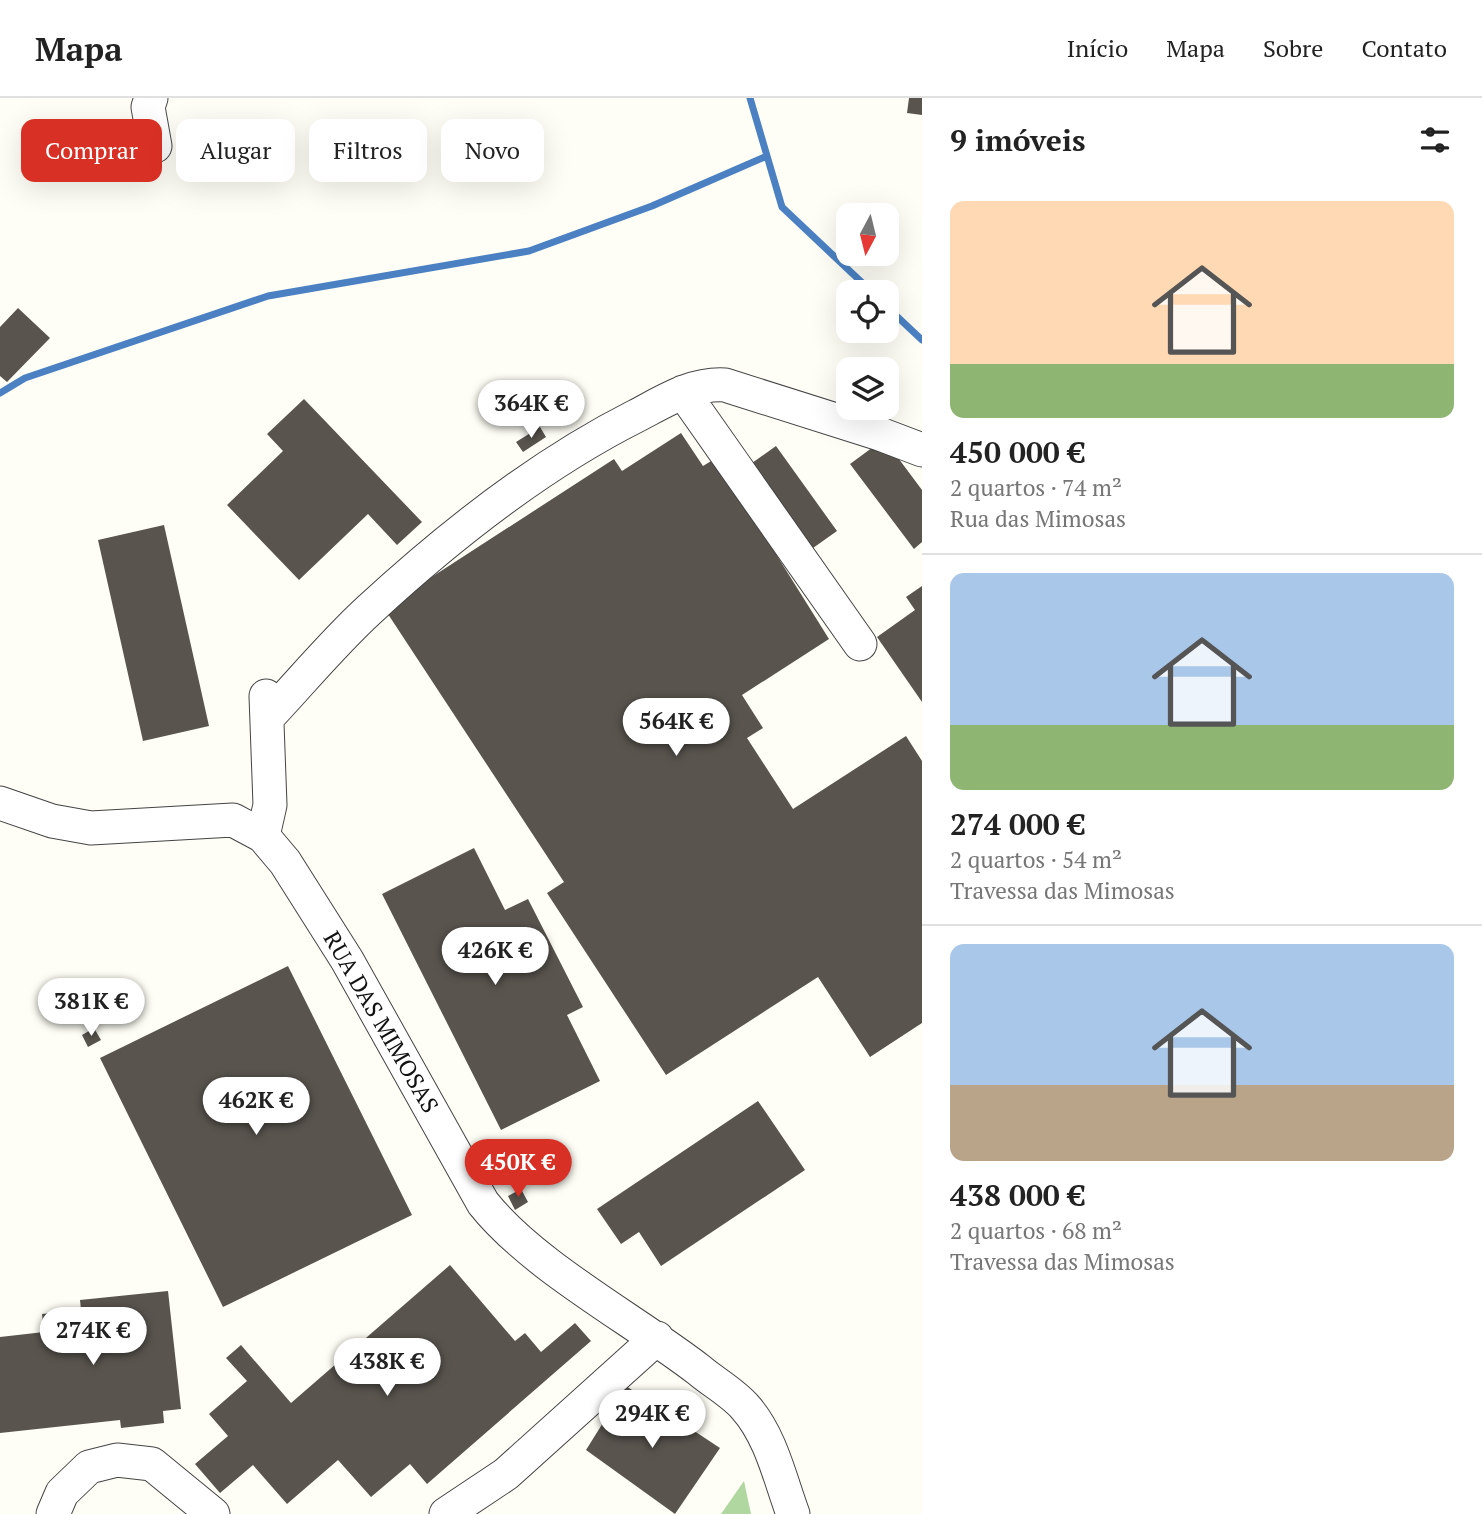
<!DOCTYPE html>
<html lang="pt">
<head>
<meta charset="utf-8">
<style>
  :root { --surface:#fff; --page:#f2f2f2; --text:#222; --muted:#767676; --line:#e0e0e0; --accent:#d93025 }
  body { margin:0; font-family:"PT Serif",serif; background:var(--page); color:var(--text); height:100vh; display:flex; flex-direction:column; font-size:26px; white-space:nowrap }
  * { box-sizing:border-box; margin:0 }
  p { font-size:23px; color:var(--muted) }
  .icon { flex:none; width:38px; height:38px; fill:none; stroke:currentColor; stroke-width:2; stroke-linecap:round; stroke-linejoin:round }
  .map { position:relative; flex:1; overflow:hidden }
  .panel { display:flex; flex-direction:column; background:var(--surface); width:560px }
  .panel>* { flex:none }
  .guide { position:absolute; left:21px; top:21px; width:665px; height:63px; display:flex; gap:14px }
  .needle { width:46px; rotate:187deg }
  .controls { position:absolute; left:836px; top:105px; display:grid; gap:14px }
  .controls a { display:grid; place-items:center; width:63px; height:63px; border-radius:14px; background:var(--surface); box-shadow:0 7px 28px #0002; font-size:35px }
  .price { position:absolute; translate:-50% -60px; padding:0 16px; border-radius:24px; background:#fff; color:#222; font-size:23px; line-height:46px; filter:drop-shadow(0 2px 4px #0008) }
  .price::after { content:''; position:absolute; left:50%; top:42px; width:21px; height:16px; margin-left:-10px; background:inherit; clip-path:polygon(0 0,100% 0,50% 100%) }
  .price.selected { background:var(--accent); color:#fff }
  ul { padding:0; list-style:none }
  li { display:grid; align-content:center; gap:14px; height:371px; padding:0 28px }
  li+li { border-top:2px solid var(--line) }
  li span { display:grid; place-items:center; height:217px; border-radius:14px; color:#555 }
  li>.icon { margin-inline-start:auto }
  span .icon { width:126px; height:126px; fill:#fffc; stroke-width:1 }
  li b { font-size:30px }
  h2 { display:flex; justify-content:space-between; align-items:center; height:84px; padding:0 28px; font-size:30px }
  .pill { padding:0 24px; border-radius:14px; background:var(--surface); box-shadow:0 7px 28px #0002; font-size:24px; line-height:63px }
  .pill.selected { background:var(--accent); color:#fff }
  header { display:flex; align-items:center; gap:42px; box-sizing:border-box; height:98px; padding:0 35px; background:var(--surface); border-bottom:2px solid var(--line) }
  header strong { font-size:33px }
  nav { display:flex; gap:38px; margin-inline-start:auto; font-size:24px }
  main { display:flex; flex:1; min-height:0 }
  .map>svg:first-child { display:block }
  .forest { fill:#b1d7a1 }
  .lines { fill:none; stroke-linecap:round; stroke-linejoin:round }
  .stream { stroke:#4b81c3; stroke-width:7 }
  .building { fill:#59544e }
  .minor-casing { stroke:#444; stroke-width:35 }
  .minor { stroke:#fff; stroke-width:33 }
  .labels { text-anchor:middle; stroke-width:7; stroke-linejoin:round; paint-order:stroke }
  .street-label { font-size:23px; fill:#111; stroke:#fff }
</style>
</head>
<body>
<header>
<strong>Mapa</strong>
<nav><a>Início</a><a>Mapa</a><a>Sobre</a><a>Contato</a></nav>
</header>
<main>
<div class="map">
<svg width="922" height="1416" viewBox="0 0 922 1416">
  <rect width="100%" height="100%" fill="#fefef6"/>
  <path class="forest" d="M744,1383L751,1416H721Z"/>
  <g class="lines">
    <path class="stream" d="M750,0L782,109L872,194
      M887,209L922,242
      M0,295L25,280L268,198L529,153L652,108L767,58"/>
  </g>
  <path class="building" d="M909,0H922V17L907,15Z
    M18,210L50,240L7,284L0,278V229Z
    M304,301L422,424L397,447L368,416L299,482L227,407L283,353L267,336Z
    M540,329L546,339L523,354L516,344Z
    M681,335L703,368L716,360L829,541L742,597L763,630L747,640L793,711L906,638L922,663V925L870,959L818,879L666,977L547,795L564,784L384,510L614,361L622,373Z
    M884,341L922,392V444L914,451L850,366Z
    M776,348L837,433L813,450L752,365Z
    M164,427L209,628L143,643L98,442Z
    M922,488V604L877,539L915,512L906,499Z
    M474,750L505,812L528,801L583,909L567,917L600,983L501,1032L382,796Z
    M288,868L412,1117L223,1209L100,960Z
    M94,930L101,942L88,949L82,937Z
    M758,1003L805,1072L661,1168L639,1134L621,1146L597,1111Z
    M521,1091L528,1104L515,1112L508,1098Z
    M450,1167L515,1243L525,1235L541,1254L575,1225L591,1243L427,1386L410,1366L371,1399L338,1362L287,1406L253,1367L220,1395L195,1366L228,1338L209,1316L247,1283L226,1260L241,1247L291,1305Z
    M168,1193L181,1311L163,1313L164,1325L121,1330L120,1322L0,1335V1239L44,1234L42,1216L60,1214L63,1234L83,1232L80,1202Z
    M626,1288L720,1350L675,1416L586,1352Z"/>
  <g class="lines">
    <defs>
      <path id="minor" d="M151,0L148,9L155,48
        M683,294L860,546
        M267,620C301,584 333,545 369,512C449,438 539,367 636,318C665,303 692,285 725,287L880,336L922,352
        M0,705L52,723L91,730L233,722L263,738L285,764L347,862L483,1105C533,1168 633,1221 699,1272C713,1284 733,1295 745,1309C771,1338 780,1381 793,1416
        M263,738L270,707L266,598
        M53,1416L62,1395L89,1369L117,1362L152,1366L213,1416
        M446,1416L506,1376L657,1240"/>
    </defs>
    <use href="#minor" class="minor-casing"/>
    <use href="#minor" class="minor"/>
  </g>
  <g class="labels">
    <g class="street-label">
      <text transform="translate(381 924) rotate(60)" y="8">RUA DAS MIMOSAS</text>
    </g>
  </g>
</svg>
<div class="controls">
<a><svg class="needle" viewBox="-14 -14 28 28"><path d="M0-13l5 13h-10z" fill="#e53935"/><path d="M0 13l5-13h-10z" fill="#767676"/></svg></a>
<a><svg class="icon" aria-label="locate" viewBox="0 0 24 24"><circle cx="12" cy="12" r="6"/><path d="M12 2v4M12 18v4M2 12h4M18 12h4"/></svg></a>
<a><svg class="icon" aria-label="layers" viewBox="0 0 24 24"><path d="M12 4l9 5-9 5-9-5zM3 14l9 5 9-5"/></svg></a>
</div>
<b class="price" style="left:531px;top:342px">364K €</b>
<b class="price" style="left:676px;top:660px">564K €</b>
<b class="price" style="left:495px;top:889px">426K €</b>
<b class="price" style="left:91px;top:940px">381K €</b>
<b class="price" style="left:256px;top:1039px">462K €</b>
<b class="price selected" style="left:518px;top:1101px">450K €</b>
<b class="price" style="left:93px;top:1269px">274K €</b>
<b class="price" style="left:387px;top:1300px">438K €</b>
<b class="price" style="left:652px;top:1352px">294K €</b>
<div class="guide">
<a class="pill selected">Comprar</a>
<a class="pill">Alugar</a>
<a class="pill">Filtros</a>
<a class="pill">Novo</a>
</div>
</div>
<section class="panel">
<h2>9 imóveis<svg class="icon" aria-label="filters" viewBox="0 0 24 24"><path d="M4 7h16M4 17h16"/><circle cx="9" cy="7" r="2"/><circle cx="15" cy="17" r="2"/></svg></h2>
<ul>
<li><span style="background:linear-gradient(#ffd9b3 75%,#8fb573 0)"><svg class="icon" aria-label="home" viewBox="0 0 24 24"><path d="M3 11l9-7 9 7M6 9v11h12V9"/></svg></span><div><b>450 000 €</b><p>2 quartos · 74 m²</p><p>Rua das Mimosas</p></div></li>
<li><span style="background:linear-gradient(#a9c7e8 70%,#8fb573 0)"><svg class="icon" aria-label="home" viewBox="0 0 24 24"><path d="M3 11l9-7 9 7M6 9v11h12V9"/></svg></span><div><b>274 000 €</b><p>2 quartos · 54 m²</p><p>Travessa das Mimosas</p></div></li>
<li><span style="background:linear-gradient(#a9c7e8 65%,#b9a48a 0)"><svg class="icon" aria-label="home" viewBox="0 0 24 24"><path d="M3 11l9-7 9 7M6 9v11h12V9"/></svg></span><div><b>438 000 €</b><p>2 quartos · 68 m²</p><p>Travessa das Mimosas</p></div></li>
</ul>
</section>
</main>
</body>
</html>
